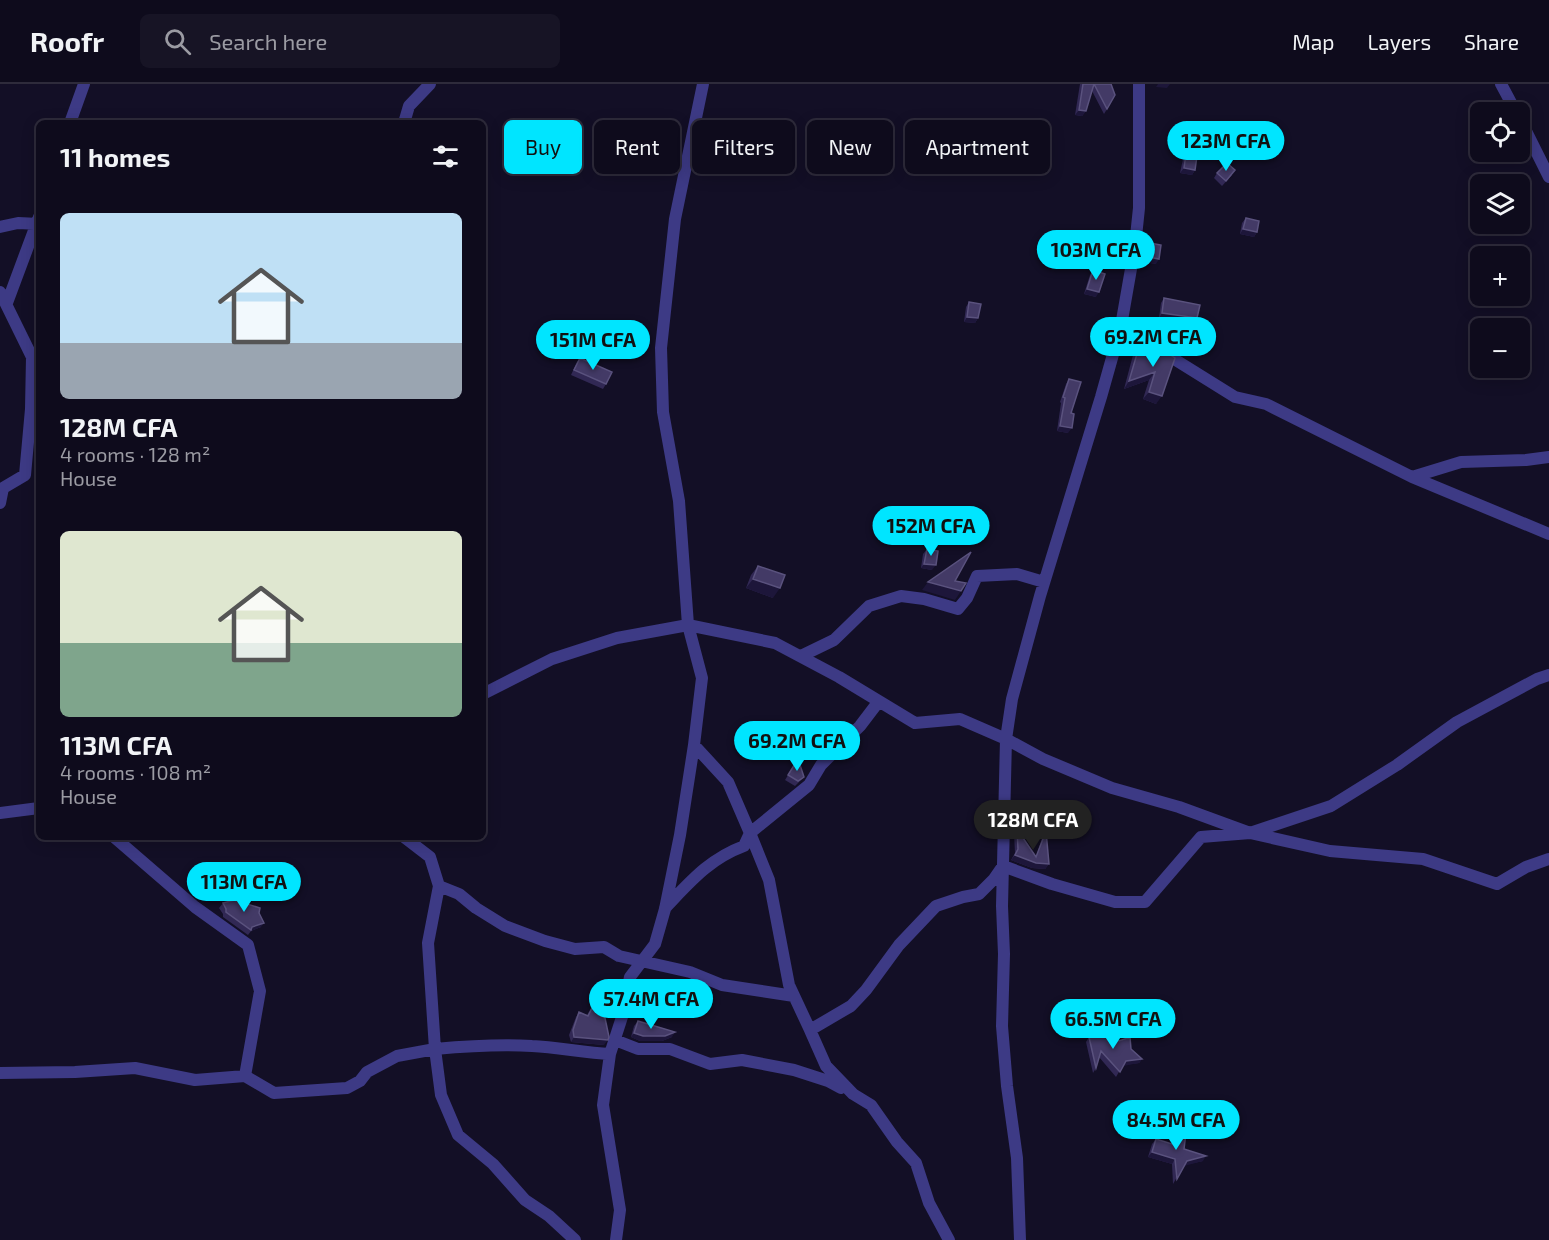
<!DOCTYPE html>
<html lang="en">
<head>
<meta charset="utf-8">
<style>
  :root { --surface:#0e0b1c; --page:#171425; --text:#f1f3f6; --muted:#9b9ba3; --line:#2e2b3b; --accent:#00e5ff }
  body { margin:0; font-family:"Exo 2",sans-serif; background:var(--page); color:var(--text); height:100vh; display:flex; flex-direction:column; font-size:22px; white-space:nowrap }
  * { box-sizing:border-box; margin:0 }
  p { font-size:20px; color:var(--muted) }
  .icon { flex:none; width:33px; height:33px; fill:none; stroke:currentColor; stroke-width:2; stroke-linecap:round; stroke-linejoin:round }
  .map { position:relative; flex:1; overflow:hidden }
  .details { position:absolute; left:36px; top:36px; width:450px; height:720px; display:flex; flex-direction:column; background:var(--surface); border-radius:9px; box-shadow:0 3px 15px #0003,0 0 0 2px var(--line) }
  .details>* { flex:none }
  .guide { position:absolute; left:504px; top:36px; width:570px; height:54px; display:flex; gap:12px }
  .fabs { position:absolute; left:1470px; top:18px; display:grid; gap:12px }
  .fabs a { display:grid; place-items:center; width:60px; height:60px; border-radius:9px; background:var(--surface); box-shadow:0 3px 15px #0003,0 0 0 2px var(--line); font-size:30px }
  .price { position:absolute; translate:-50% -51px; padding:0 14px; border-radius:21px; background:var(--accent); color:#111; font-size:20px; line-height:39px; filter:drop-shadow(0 2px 3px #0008) }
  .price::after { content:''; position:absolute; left:50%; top:36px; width:18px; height:14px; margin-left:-9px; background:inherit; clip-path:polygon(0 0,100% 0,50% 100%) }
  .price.current { background:#222; color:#fff }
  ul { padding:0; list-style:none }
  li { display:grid; align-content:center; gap:12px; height:318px; padding:0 24px }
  li span { display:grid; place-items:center; height:186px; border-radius:9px; color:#555 }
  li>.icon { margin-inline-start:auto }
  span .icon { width:108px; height:108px; fill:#fffc; stroke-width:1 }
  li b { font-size:26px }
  h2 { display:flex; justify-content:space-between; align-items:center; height:72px; padding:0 24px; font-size:26px }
  .chip { padding:0 21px; border-radius:9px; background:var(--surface); box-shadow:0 3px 15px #0003,0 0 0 2px var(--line); font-size:21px; line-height:54px }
  .chip.current { background:var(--accent); color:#111 }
  header { display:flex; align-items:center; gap:36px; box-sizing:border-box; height:84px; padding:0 30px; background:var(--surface); border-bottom:2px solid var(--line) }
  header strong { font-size:28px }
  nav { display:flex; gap:33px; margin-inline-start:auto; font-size:21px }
  .search { width:420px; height:54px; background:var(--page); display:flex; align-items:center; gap:15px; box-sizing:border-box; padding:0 21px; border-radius:9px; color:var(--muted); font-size:22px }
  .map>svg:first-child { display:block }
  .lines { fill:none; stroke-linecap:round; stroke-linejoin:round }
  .minor { stroke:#3d3a85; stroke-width:12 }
  .wall { fill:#312854 }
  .shaded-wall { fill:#1d163a }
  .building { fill:#433a66; stroke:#5a527e; stroke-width:1.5 }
</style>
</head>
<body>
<header>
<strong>Roofr</strong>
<div class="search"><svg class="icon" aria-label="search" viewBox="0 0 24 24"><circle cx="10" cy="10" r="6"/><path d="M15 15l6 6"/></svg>Search here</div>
<nav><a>Map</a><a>Layers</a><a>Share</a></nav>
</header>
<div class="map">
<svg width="1549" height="1156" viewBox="0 0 1549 1156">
  <rect width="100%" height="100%" fill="#130f26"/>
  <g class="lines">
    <path class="minor" d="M1501,0L1516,28
      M1520,35L1549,93
      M70,39L84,0
      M404,39L409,22L430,0
      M0,143L18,139L39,140
      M0,208L32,273L31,325L25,391L3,404L0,419
      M7,219L39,133
      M1121,242L1235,313L1266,320L1412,393L1549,450
      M1412,393L1461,378L1526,376L1549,373
      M801,572L834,556L869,522L901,512L924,515L958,525L967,514L977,492L1017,490L1044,498
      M483,610L552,575L617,554L688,541L775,559L839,593L915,639L960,635L1006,655L1043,675L1112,704L1179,723L1250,749L1330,767L1423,775L1497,800L1526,783L1549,775
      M694,661L728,698L750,749L769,796L789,901L810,946
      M0,729L39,724
      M404,753L430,773L439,802L428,859L435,965C468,962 500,960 532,962C558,963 584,969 610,970L622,933L630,893L655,860L665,825L680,751L694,661L702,594L688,541L679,417L663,328L661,264L675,135L703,0
      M439,802L459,810L476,824L505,842L545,857L575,865L604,863L619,872L690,888L722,901L794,912
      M665,824C690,798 709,775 744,762L750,749L809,701L821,681L860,642L879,617
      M615,956L638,965H670L710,980L742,976L794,986L828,997L841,1004
      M610,970L603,1021L620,1126L616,1156
      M0,989L75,988L135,984L195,996L245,992L260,907L248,861L195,823L114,753
      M245,992L274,1009L347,1004L360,997L367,988L397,972L435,965L441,1011L458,1051L493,1080L525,1116L549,1132L575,1156
      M949,1156L929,1119L916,1079L897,1058L871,1021L853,1010L826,982L810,946L851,922L866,906L899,861L936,822L963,813L979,810L994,795L1003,782L1052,800L1115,818H1145L1201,753L1250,749L1331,722L1397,681L1457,638L1537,595L1549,591
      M1020,1156L1017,1074L1007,1002L1002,942L1004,870L1002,822L1006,655L1012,615L1040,512L1101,313L1121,242L1135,162L1139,124V0"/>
  </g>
  <path class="wall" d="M1080,0H1111L1107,25L1104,30L1092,7L1086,27L1082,32L1075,31Z
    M1186,70L1195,86L1192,91L1180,89L1183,75Z
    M1217,89L1232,91L1222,102L1214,94Z
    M1246,134L1257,148L1254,153L1240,150L1242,139Z
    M1150,159L1156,180L1144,178L1147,164Z
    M1093,186L1096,213L1084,210L1090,191Z
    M1164,214L1197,234L1193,239L1159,234L1161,219Z
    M969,218L978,234L975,239L964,238L966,223Z
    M1163,251L1193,263L1189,268L1175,266L1160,256Z
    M1139,263L1161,269L1163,266L1175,274L1156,320L1143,315L1149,296L1124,305L1133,271Z
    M580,274L606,300L603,305L571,291L577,278Z
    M1069,295L1071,329L1068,349L1057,347L1061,319L1060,318L1066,300Z
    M927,465L932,486L921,484L923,470Z
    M758,482L773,514L746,504L751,491Z
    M798,675L804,693L795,702L785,696Z
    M1017,745L1036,772L1043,752L1046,747L1049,780L1045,785L1032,784L1011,776L1015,769L1014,750Z
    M223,819L259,829L261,843L251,847L248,851L223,833V830L219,824Z
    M596,916L604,961L571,958L569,951L576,933L579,928L587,931Z
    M638,937L672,953L662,957H640L631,953L634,942Z
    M1089,953L1119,957L1142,975L1139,979L1123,981L1116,993L1099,973L1096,984L1093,989L1086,958Z
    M1156,1055L1184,1065L1203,1077L1184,1081L1173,1100L1172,1080L1148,1073L1152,1060Z"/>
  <path class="shaded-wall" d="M1158,0H1170L1167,4L1156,3Z
    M1079,26L1086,27L1082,32L1075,31Z
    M1184,84L1195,86L1192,91L1180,89Z
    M1243,145L1257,148L1254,153L1240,150Z
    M1148,173L1159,175L1156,180L1144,178Z
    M1087,205L1099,208L1096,213L1084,210Z
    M1162,229L1197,234L1193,239L1159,234Z
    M967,233L978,234L975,239L964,238Z
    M1178,261L1193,263L1189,268L1175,266Z
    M1155,288L1149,296L1124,305L1129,297Z
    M1149,308L1162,312L1156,320L1143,315Z
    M1060,342L1072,344L1068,349L1057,347Z
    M924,480L936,481L932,486L921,484Z
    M753,495L780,504L773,514L746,504Z
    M928,498L961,507L955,516L922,506Z
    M1015,771L1049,780L1045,785L1032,784L1011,776Z
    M264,839L261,843L251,847L252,843Z
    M675,948L672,953L662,957H640L631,953L634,949Z
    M574,953L608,956L604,961L571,958Z
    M1142,975L1139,979L1123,982L1126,977Z
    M1152,1068L1175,1075L1172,1080L1148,1073Z
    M1206,1072L1203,1077L1184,1082L1187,1077Z"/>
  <path class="building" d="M1083,0H1111L1115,11L1107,25L1094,0L1086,27L1079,26Z
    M1186,70L1197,72L1195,86L1184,84Z
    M1227,79L1235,86L1226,97L1217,89Z
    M1246,134L1259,137L1257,148L1243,145Z
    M1150,159L1161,161L1159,175L1148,173Z
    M1093,186L1105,190L1099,208L1087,205Z
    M1164,214L1200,221L1197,234L1162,229Z
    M969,218L981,220L978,234L967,233Z
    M1195,250L1193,263L1178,261L1163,251Z
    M1139,263L1163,270V266L1175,274L1162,312L1149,308L1155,288L1129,297Z
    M580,274L612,288L606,300L574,286Z
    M1069,295L1081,298L1071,329L1074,330L1072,344L1060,342L1065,314L1063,313Z
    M927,465L938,467L936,481L924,480Z
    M971,468L955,497L966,499L961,507L928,498Z
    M758,482L785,491L780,504L753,495Z
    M798,675L804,693L798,697L788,691Z
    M1017,745L1036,773L1046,747L1049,780L1036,779L1015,771L1018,765Z
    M234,816L260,824L259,829L264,839L252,843L251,846L226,828V825L223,819Z
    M596,916L601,932L605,934L609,953L608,956L574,953L573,946L579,928L588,932Z
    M638,937L675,948L665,952H643L634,949Z
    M1106,950L1114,952L1119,957L1130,953L1131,965L1142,975L1126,977L1120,988L1101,967L1096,984L1089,953Z
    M1187,1041L1184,1065L1206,1072L1187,1077L1177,1095L1175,1075L1152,1068L1156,1055L1172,1060Z"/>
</svg>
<div class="fabs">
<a><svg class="icon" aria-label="locate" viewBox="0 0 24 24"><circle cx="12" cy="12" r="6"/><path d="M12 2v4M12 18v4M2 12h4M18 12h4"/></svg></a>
<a><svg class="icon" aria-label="layers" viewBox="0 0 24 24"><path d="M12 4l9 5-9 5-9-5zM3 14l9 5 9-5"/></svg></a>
<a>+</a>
<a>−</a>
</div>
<b class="price" style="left:1226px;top:88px">123M CFA</b>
<b class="price" style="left:1096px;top:197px">103M CFA</b>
<b class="price" style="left:1153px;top:284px">69.2M CFA</b>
<b class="price" style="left:593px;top:287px">151M CFA</b>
<b class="price" style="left:931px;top:473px">152M CFA</b>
<b class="price" style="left:797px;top:688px">69.2M CFA</b>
<b class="price current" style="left:1033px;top:767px">128M CFA</b>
<b class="price" style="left:244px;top:829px">113M CFA</b>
<b class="price" style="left:651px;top:946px">57.4M CFA</b>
<b class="price" style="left:1113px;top:966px">66.5M CFA</b>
<b class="price" style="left:1176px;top:1067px">84.5M CFA</b>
<div class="guide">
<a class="chip current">Buy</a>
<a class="chip">Rent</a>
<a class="chip">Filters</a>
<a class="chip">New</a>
<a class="chip">Apartment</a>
</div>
<section class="details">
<h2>11 homes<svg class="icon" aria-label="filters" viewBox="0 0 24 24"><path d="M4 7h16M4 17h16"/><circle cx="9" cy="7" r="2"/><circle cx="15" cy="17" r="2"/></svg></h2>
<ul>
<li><span style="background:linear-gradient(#bfe0f5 70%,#9aa5b1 0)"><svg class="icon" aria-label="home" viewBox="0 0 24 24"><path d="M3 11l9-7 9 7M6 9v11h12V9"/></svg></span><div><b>128M CFA</b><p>4 rooms · 128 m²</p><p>House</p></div></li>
<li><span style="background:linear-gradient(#dfe7d0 60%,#7fa58c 0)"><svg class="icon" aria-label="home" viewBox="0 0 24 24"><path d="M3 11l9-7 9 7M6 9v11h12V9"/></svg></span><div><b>113M CFA</b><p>4 rooms · 108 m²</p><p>House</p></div></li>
</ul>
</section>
</div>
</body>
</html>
